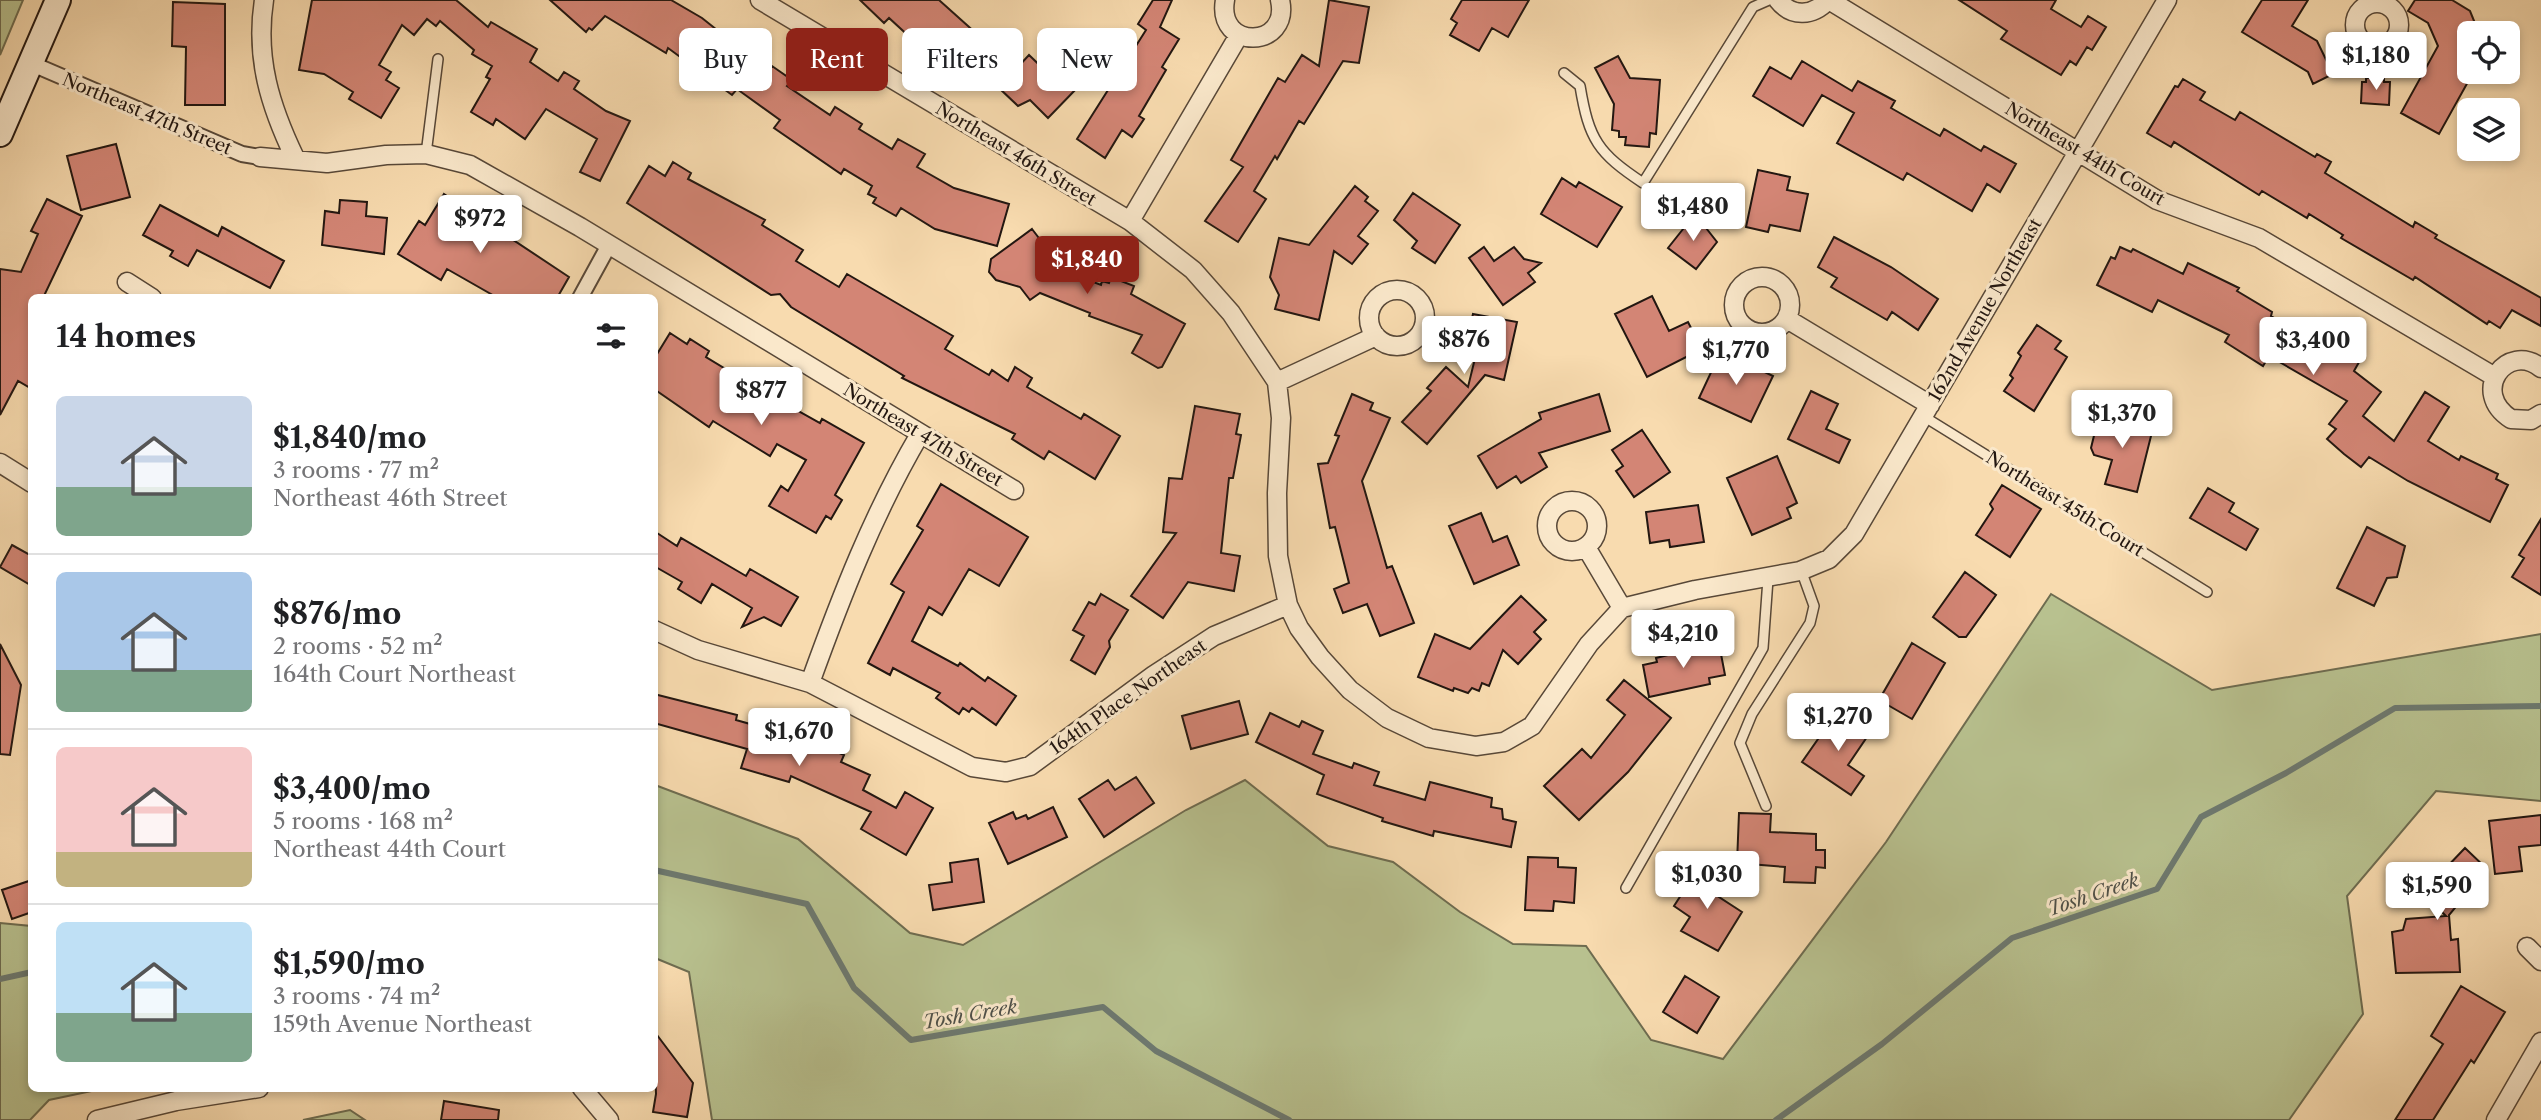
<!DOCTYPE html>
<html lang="en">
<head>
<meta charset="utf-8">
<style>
  :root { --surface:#fff; --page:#f2f2f2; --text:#202124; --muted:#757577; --line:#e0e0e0; --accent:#8f2418 }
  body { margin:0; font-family:"Libre Caslon Text",serif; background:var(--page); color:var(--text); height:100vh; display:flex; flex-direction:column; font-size:26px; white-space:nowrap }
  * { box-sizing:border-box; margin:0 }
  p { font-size:23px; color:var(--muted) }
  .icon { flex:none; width:38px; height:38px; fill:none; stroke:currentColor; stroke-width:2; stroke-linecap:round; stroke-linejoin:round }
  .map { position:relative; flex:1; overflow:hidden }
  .panel { position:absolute; left:28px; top:294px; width:630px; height:798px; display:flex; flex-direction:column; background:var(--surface); border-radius:10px; box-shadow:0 4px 10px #0003 }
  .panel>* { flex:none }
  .hud { position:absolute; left:679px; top:28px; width:665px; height:63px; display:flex; gap:14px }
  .tools { position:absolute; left:2457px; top:21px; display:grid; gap:14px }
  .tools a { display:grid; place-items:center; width:63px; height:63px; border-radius:10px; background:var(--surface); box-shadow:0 4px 10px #0003; font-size:35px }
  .price { position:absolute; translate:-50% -60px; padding:0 16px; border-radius:7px; background:#fff; color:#222; font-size:23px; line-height:46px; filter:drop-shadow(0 2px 4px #0008) }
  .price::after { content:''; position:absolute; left:50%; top:42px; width:21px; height:16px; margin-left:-10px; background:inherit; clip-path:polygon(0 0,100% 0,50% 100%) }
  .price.current { background:var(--accent); color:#fff }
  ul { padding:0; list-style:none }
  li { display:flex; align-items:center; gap:21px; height:175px; padding:0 28px }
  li+li { border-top:2px solid var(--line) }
  li span { display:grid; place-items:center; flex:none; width:196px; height:140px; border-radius:10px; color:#555 }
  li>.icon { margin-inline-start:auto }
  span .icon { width:84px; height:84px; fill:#fffc; stroke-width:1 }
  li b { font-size:30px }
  h2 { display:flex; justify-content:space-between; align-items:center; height:84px; padding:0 28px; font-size:30px }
  .pill { padding:0 24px; border-radius:10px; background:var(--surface); box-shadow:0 4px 10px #0003; font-size:24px; line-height:63px }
  .pill.current { background:var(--accent); color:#fff }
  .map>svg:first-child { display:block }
  .green { fill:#b8c18f; stroke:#6e6c50; stroke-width:2 }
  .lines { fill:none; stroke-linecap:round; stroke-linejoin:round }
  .stream { stroke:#6d7970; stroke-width:6 }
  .building { fill:#d38575; stroke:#231711; stroke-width:2 }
  .service-casing { stroke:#584838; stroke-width:12 }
  .pedestrian-casing { stroke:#584838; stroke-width:18 }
  .minor-casing { stroke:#584838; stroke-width:21 }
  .secondary-casing { stroke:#231711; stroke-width:28 }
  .service { stroke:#fae8cb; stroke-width:9 }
  .pedestrian { stroke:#fae8cb; stroke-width:14 }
  .minor { stroke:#fae8cb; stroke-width:18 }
  .secondary { stroke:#fae8cb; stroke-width:24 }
  .labels { text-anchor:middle; stroke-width:6; stroke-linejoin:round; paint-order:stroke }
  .street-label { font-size:18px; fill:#231711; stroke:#fae8cb }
  .water-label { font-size:19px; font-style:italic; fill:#4e5049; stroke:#fae8cb }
</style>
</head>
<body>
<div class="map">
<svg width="2541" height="1120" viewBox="0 0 2541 1120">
  <rect width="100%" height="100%" fill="#f8dbaf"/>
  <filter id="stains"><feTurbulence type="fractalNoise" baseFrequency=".00286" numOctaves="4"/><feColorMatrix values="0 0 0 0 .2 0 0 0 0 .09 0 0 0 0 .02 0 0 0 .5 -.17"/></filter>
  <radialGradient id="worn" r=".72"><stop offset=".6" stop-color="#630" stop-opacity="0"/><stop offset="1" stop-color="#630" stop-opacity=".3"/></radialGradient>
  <path class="green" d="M0,0H23L0,55Z
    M2051,594L2212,690L2541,634V801L2436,791L2347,896L2363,1014L2289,1120H712L689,972L655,958V785L798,839L910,933L963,945L1186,810L1245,780L1328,846L1393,862L1460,912L1513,944L1586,946L1651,1040L1723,1059L1886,842Z
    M0,923L31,926L32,1088L101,1089L49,1100L30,1120H0Z
    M350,1110L365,1120H303Z"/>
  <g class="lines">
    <path class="stream" d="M654,870L807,904L854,988L911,1040L1103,1007L1156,1051L1289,1120
      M0,979L32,972
      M1776,1120L1882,1044L2012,938L2157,889L2201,817L2286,773L2395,708L2541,706"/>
  </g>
  <path class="building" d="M312,0H456L488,27L491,22L537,49L530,62L558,81L564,72L579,81L574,89L606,111L630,121L600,181L580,172L597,139L546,109L525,139L496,119L493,125L471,112L490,79L486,77L492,66L472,54L474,50L440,21L436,26L427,19L414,35L402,25L379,65L391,72L386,80L399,88L381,118L349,99L353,92L324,74L299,70Z
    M550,0H671L702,18L732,42L728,47L731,52L763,78L772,66L792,80L787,86L830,115L835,107L862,124L859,129L892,149L898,139L925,154L917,167L954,188L1009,204L997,246L935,229L901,208L896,216L873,203L876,198L868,194L872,186L844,169L841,174L774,128L780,120L737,89L732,95L668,48L666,53L605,16L592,30L589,28L586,32Z
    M860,0H939L1016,69L1029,55L1052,77L1059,70L1078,87L1048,118L1030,100L1018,106L981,71L975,77L959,62L955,67L919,33L913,40L889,18L884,23Z
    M1153,0H1172L1160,27L1179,39L1162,67L1166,70L1139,116L1144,119L1132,137L1122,130L1105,158L1077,139L1146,30L1138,24Z
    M1329,0L1369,7L1359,63L1343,61L1304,124L1299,121L1277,159L1275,156L1254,191L1266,199L1238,242L1205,221L1243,167L1231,160L1278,78L1285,82L1302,55L1319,66Z
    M1462,0H1529L1508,37L1492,28L1479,51L1450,35L1457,23L1451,19Z
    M1959,0H2056L2051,9L2081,27L2088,16L2106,27L2092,50L2087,47L2076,65L2070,61L2061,75L2001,39L2007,31Z
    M2262,0H2308L2292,26L2317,41L2333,74L2313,84L2308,72L2242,32Z
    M2415,0H2452L2470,11L2479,33H2469V80L2439,134L2401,113L2438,46L2428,23L2408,11Z
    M173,2L225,4V105H185L186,47L172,46Z
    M1618,56L1630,78L1660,80L1656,134L1650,133L1649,147L1625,145L1626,137H1619V131L1612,130L1614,104L1595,68Z
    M1802,61L1852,91L1858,81L1895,101L1891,108L1940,136L1944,129L1981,151L1984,146L2016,164L2000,192L1987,184L1972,211L1907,173L1903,180L1837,143L1854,113L1822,95L1803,126L1753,96L1770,67L1791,79Z
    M2366,78H2384V82H2390L2389,105L2361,103L2362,82H2366Z
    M2183,79L2205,92L2200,100L2235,120L2240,112L2315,157L2317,154L2331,162L2325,173L2413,227L2415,222L2437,235L2435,238L2541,298V326L2512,310L2500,328L2489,321L2487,324L2415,277L2413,280L2341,238L2343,235L2309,214L2307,218L2262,191L2259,195L2174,142L2171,147L2147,133L2175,86L2178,87Z
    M116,144L130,197L81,210L67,156Z
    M673,162L691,173L688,179L765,220L762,225L803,250L796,261L839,287L847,274L953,336L945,349L989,375L992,370L1008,381L1015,367L1032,378L1027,387L1081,419L1084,414L1120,436L1095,479L1049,451L1044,459L1012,439L1015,434L902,378L904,376L791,307L780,294L771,295L627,203L649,166L665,176Z
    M1758,170L1790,177L1787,190L1808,194L1800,231L1770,225L1768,232L1746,227Z
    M1562,178L1576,187L1579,182L1622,207L1597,247L1541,214Z
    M1355,186L1368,197L1365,201L1378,211L1358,236L1368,244L1352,264L1334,251L1319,320L1275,309L1279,295L1270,277L1279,238L1309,245Z
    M1413,193L1460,225L1435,263L1412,248L1417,241L1394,220Z
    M444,194L569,277L557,298H498L447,269L441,280L398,254L419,221L425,225Z
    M47,199L82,216L43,298H32V389L18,381L0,415V269L21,272L38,234L31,231Z
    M340,200L367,202L366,216L387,218L384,254L322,245L325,211L339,213Z
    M160,205L218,236L222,227L284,261L270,288L197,250L188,266L170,256L173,251L143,235Z
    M1695,214L1717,242L1696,269L1668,248Z
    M1032,229L1064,271L1101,285L1102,281L1109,283L1111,277L1134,286L1131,294L1185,324L1162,367L1158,368L1132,353L1142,335L1089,316L1090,313L1040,293L1030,300L1020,287L996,280L989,272L991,259Z
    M1834,237L1891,267L1938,299L1918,330L1892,312L1887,320L1831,287L1837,278L1818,267Z
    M1484,247L1494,261L1514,247L1524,259L1541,263L1528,273L1535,282L1503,305L1469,258Z
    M2120,247L2131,252L2133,249L2183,274L2188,263L2239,288L2237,291L2272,312L2271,316L2306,337L2310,330L2323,337L2324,332L2363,355L2354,371L2381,392L2363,416L2394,441L2425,392L2449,407L2428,441L2459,460L2461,456L2498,474L2496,479L2508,485L2490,522L2408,481L2369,457L2361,467L2344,454L2327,439L2336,429L2329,424L2347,401L2269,356L2263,366L2225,342L2229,335L2158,300L2152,312L2097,285L2111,257L2115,259Z
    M1652,296L1669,331L1688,322L1702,349L1647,377L1615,314Z
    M1473,314L1517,322L1504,380L1485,375L1427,444L1402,422L1431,391L1427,388L1446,367L1468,387L1479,342L1467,339Z
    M2037,325L2061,341L2055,349L2067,357L2034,411L2004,391L2013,378L2010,375L2021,356L2018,353Z
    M670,333L687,344L690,339L709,351L706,357L752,385L820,423L822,419L864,443L835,495L842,500L831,519L826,516L816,533L769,506L781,486L788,491L806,460L777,444L770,456L713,421L709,427L654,389V359Z
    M1721,351L1773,376L1751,422L1699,398Z
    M1811,391L1838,404L1826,429L1850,440L1839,463L1788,439Z
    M1352,394L1373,403L1370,410L1390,418L1362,481L1387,568L1392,566L1414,623L1380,636L1367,604L1343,613L1334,589L1349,583L1335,527L1330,528L1318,464L1328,463L1339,436L1335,435Z
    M1599,394L1610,431L1539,453L1547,467L1521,483L1516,476L1497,488L1478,456L1541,419L1539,413Z
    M1195,406L1240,414L1236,434L1241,435L1233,478H1229L1221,553L1240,556L1234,591L1188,582L1163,618L1131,596L1176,533L1163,532L1169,478L1182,479Z
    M2099,415L2153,428L2137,492L2105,484L2112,460L2094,455L2091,448Z
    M1642,430L1670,472L1634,497L1616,471L1623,466L1612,450Z
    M1777,456L1797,503L1787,508L1791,518L1752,535L1727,478Z
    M941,484L1028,537L999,586L969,569L942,615L929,607L912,641L958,666L960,663L985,681L988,677L1016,696L996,725L972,708L969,712L963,708L959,714L936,698L940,693L893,668L890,675L868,663L904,592L891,584L923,530L917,526Z
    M2002,485L2041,509L2010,557L1976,535L1993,509L1990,504Z
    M2208,488L2234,503L2229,512L2258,529L2246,550L2190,518Z
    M1698,505L1704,542L1670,547L1669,540L1650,543L1646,512Z
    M1481,513L1493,542L1507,536L1519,565L1474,584L1449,526Z
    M2541,519V595L2512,577L2524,558L2519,555Z
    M2367,527L2405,546L2397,577L2387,578L2374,606L2337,588Z
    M654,531L677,546L681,538L746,576L750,569L798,597L781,626L764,617L742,627L752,608L712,584L701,603L678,589L682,582L654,566Z
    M12,545L32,556V586L0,567Z
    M1965,572L1996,595L1966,637H1959L1933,617Z
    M1101,594L1128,610L1109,641L1110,647L1095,674L1071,660L1084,636L1073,630L1089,602L1095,605Z
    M1521,596L1546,620L1534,632L1541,639L1518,664L1503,650L1489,686L1482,683L1479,691L1472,688L1468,693L1454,688L1453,691L1418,677L1435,634L1470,649Z
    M1702,640L1706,655L1721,654L1725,675L1709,678L1710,684L1649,697L1643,665L1657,662L1656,658L1676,653L1675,646Z
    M1912,643L1945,663L1912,719L1879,700Z
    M0,644L21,685L10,755L0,754Z
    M1624,680L1671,718L1628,772L1579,820L1544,786L1582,749L1591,758L1625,715L1607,700Z
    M654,694L737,715L736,720L782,733L779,741L818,752L821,745L844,755L841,762L870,775L863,790L896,808L905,792L933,808L906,855L861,829L871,812L791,776L789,782L741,768L747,749L654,723Z
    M1239,701L1248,734L1191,749L1182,716Z
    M1837,712L1869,734L1848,765L1864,776L1851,795L1802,762Z
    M1270,713L1299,727L1302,721L1323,731L1313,754L1352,768L1354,763L1379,772L1374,785L1425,800L1430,782L1492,798L1491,807L1502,809L1503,819L1516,822L1511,847L1434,831L1433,836L1382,821L1383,818L1317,794L1324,775L1256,742Z
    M1136,777L1154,803L1104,837L1079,799L1108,780L1115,790Z
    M1053,807L1067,837L1008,864L989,823L1013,812L1016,819L1026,815L1028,819Z
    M1739,813L1771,814L1770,832L1816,834V850H1825V868L1816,867L1815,883L1784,882L1785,867L1737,863Z
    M2541,815V845L2519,847L2522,871L2495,874L2489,821Z
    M2465,848L2487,869L2449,915L2451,940L2458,939L2460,972L2396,973L2392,932L2403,930L2406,919L2446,916L2422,893Z
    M1528,857L1558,858V867L1576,868L1574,903L1554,901L1553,911L1525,910Z
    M978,859L984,902L933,910L929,885L952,882L950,863Z
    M1698,869L1720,883L1716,895L1742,912L1718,951L1681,931L1690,917L1674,906Z
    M32,880V912L12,919L2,890Z
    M1685,976L1719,997L1697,1033L1663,1012Z
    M2461,986L2505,1012L2474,1063L2471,1060L2433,1120H2395L2443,1044L2431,1036Z
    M654,1031L693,1083L687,1117L653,1112L656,1094Z
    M444,1101L499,1110L498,1120H441Z"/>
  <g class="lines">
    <defs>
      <path id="service" d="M1564,73L1580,86C1589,140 1598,153 1643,183L1753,7L1769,0
        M426,154L438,59
        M1923,416L2207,592
        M1766,806L1740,743L1752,714L1810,623L1814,606L1801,570
        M1626,888L1763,648L1768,579"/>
      <path id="pedestrian" d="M30,63L242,154L260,157
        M580,298L609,245"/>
      <path id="minor" d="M264,0C255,58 270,106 295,158
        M760,0L1130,221L1193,270L1231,313L1277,382L1281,418L1277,493L1278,556L1288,605L1299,628L1320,657L1350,690L1387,718L1429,738L1476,746L1504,742L1532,726L1589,644L1622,608L1695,590L1800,571L1829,559L1854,534L2167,0
        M1225,0C1216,51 1291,49 1280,0
        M1778,0C1792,18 1813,16 1828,0
        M1829,0L2157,200L2259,238L2495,377
        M2355 25a22 22 0 1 1 44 0a22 22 0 1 1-44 0Z
        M260,157L327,163L386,155L426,154L470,165L580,227L1014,490
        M1130,221L1239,35
        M1734 305a28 28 0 1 1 56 0a28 28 0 1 1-56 0Z
        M127,282L152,298
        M1369 318a28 28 0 1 1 56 0a28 28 0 1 1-56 0Z
        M1787,319L1930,405
        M2541,368C2507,341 2469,392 2511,419L2531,420L2541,414
        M1277,382L1376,336
        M0,463L32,483
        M1547 526a25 25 0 1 1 50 0a25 25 0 1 1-50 0Z
        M1586,547L1622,608
        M654,630L698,650L810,683L972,767L1006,772L1030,766L1154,675L1214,636L1288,605
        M810,683C841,597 873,514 920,434
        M2527,947L2541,961
        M582,1088L609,1120
        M97,1120L176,1101L259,1088
        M2496,1120L2541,1042"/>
      <path id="secondary" d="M0,134L58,0"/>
    </defs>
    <use href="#service" class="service-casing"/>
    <use href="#pedestrian" class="pedestrian-casing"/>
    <use href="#minor" class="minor-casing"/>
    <use href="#secondary" class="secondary-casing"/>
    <use href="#service" class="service"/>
    <use href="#pedestrian" class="pedestrian"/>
    <use href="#minor" class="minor"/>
    <use href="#secondary" class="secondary"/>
  </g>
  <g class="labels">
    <g class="street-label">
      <text transform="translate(147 114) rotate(23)" y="6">Northeast 47th Street</text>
      <text transform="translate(1016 154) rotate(31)" y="6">Northeast 46th Street</text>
      <text transform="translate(2085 154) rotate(31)" y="6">Northeast 44th Court</text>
      <text transform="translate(1985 310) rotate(-60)" y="6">162nd Avenue Northeast</text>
      <text transform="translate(923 435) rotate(31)" y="6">Northeast 47th Street</text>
      <text transform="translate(2065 504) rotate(32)" y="6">Northeast 45th Court</text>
      <text transform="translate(1128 697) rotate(-35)" y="6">164th Place Northeast</text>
    </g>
    <g class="water-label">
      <text transform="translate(2093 894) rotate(-19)" y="7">Tosh Creek</text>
      <text transform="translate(970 1014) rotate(-10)" y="7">Tosh Creek</text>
    </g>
  </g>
  <rect width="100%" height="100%" filter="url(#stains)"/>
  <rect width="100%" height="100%" fill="url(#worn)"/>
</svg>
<div class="tools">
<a><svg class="icon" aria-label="locate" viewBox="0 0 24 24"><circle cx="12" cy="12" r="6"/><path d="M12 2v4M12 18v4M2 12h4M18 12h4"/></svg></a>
<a><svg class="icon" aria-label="layers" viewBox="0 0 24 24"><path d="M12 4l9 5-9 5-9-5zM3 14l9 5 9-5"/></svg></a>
</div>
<b class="price" style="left:2376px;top:92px">$1,180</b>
<b class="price" style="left:1693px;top:243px">$1,480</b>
<b class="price" style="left:480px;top:255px">$972</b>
<b class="price current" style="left:1087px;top:296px">$1,840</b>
<b class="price" style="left:1464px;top:376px">$876</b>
<b class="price" style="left:2313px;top:377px">$3,400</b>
<b class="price" style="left:1736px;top:387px">$1,770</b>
<b class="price" style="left:761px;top:427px">$877</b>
<b class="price" style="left:2122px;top:450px">$1,370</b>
<b class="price" style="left:1683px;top:670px">$4,210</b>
<b class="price" style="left:1838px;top:753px">$1,270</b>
<b class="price" style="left:799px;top:768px">$1,670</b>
<b class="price" style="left:1707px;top:911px">$1,030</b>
<b class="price" style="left:2437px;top:922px">$1,590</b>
<div class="hud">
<a class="pill">Buy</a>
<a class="pill current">Rent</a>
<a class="pill">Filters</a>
<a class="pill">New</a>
</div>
<section class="panel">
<h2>14 homes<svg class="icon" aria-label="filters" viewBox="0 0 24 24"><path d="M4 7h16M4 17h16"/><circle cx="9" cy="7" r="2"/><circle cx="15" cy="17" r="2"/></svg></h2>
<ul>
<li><span style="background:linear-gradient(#c9d6e8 65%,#7fa58c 0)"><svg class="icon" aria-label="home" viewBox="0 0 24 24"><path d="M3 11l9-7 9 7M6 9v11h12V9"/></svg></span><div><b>$1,840/mo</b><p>3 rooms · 77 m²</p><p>Northeast 46th Street</p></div></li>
<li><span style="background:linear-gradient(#a9c7e8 70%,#7fa58c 0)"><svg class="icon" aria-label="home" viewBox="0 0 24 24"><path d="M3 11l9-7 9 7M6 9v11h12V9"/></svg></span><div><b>$876/mo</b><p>2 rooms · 52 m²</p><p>164th Court Northeast</p></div></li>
<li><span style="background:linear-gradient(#f6c9c9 75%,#c2b280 0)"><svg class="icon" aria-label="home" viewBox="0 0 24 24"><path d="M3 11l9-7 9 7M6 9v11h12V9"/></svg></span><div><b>$3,400/mo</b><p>5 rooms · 168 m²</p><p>Northeast 44th Court</p></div></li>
<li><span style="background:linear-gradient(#bfe0f5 65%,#7fa58c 0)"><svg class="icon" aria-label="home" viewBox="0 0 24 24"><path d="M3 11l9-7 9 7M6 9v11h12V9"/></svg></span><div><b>$1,590/mo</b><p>3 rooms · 74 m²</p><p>159th Avenue Northeast</p></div></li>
</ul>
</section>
</div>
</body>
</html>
